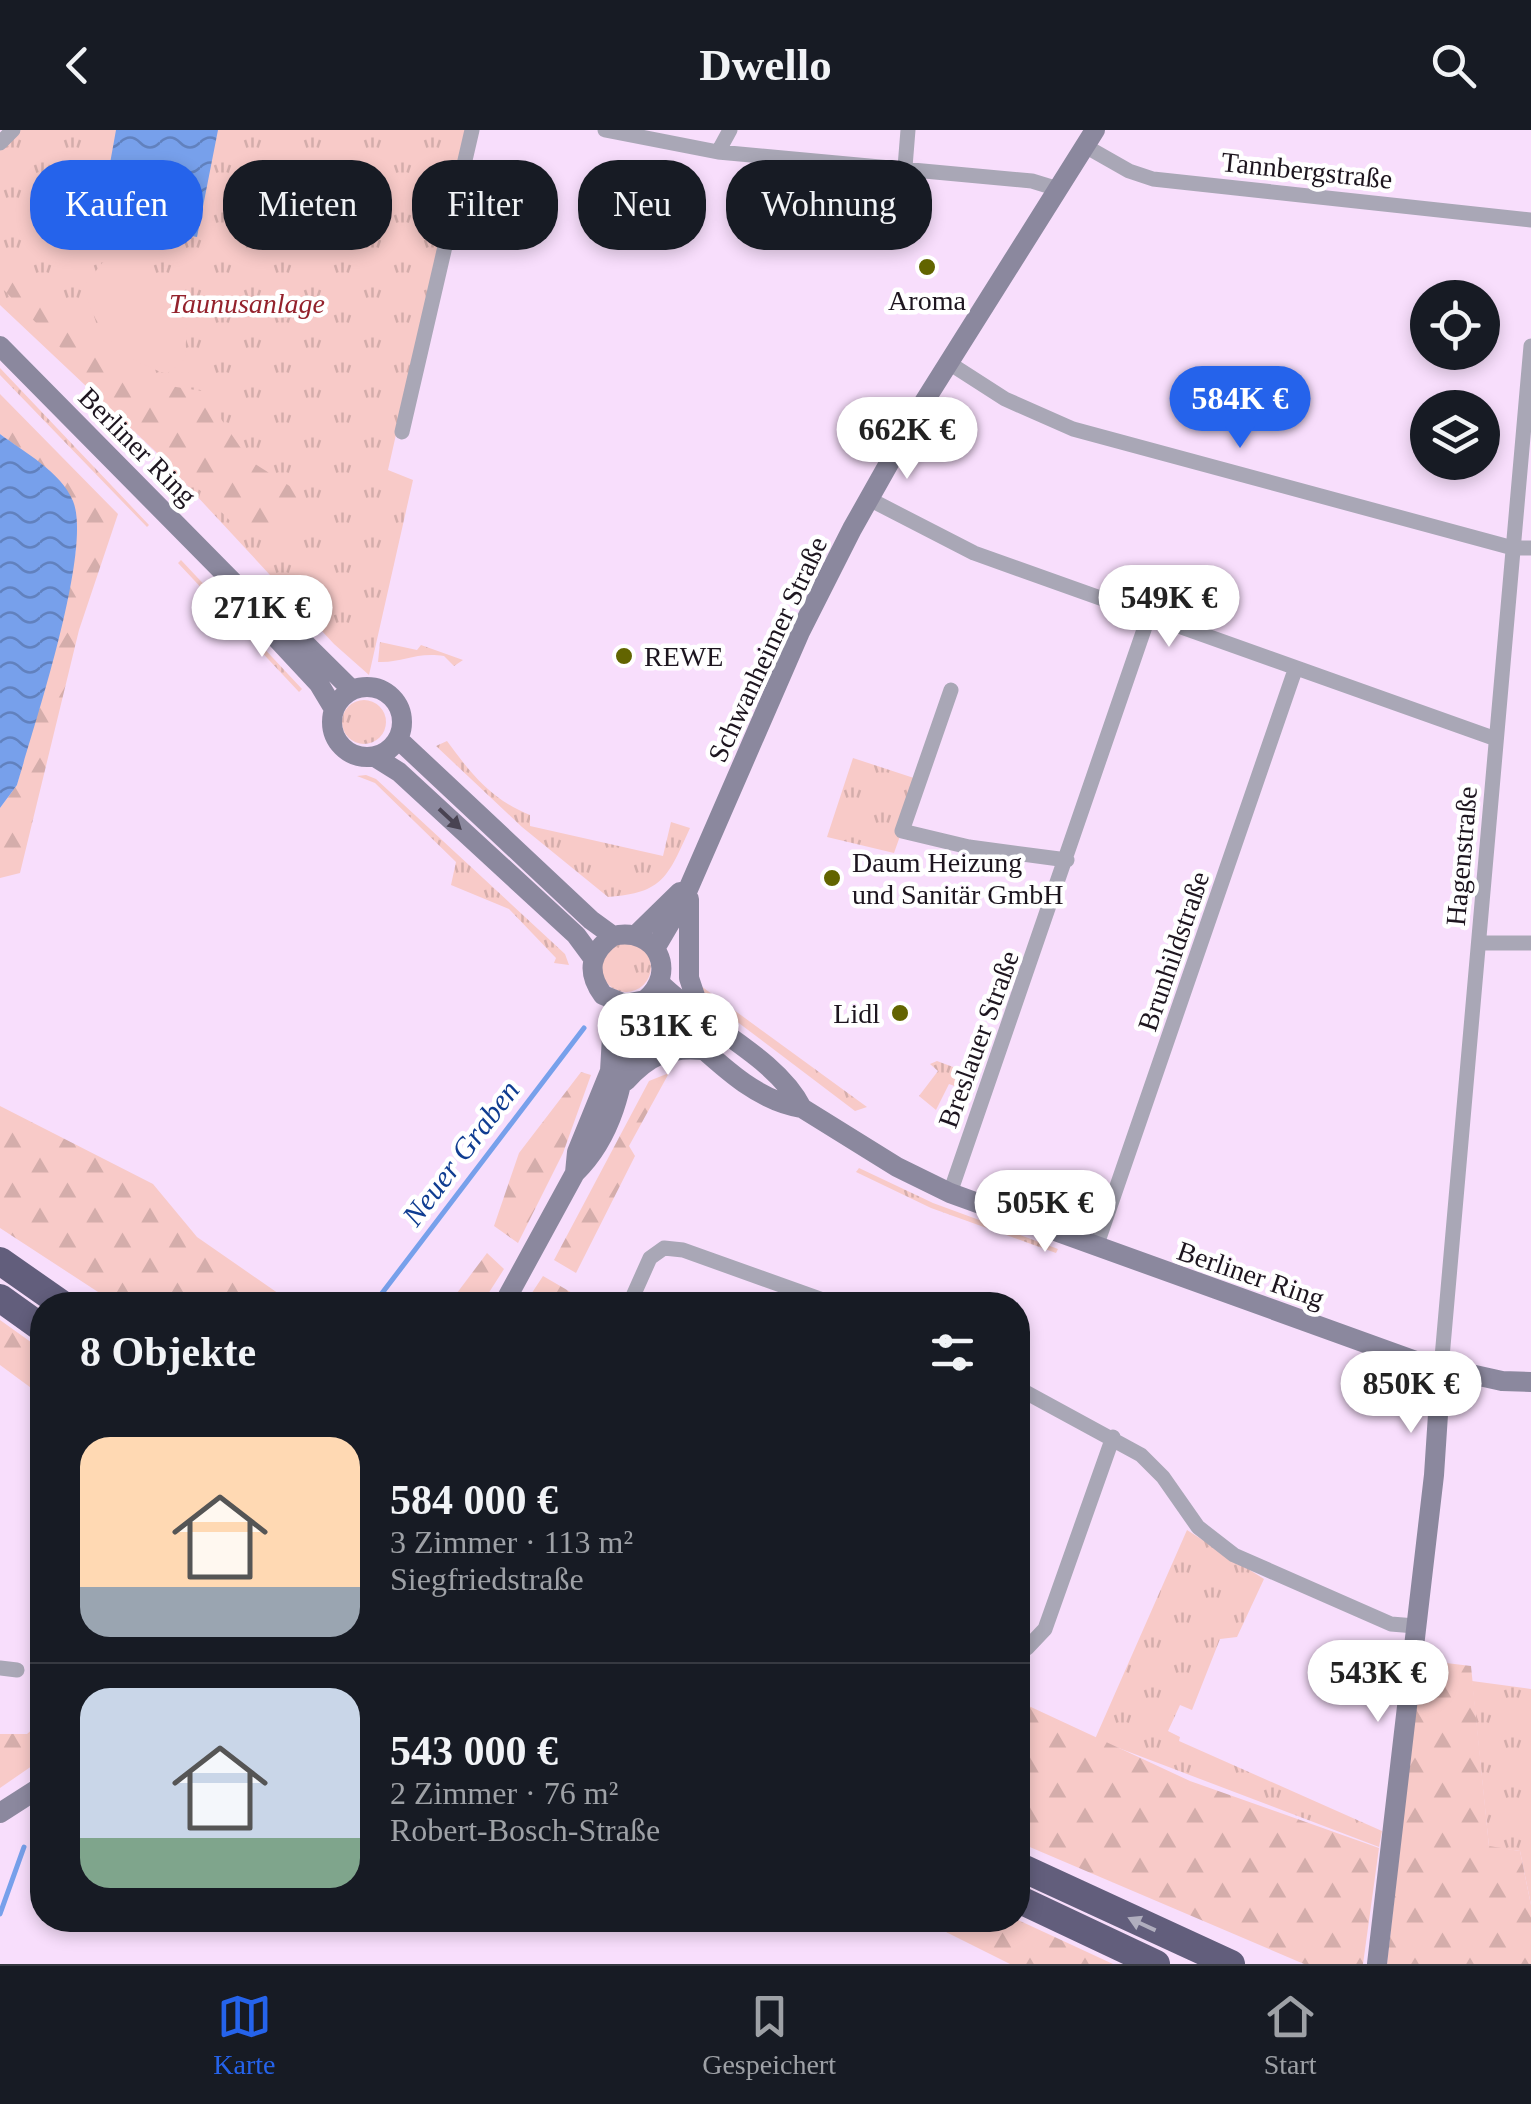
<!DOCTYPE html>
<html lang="de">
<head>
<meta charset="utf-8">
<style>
  :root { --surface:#171b24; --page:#20242c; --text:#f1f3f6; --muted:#9ea1a6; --line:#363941; --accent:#2563eb }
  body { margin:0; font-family:Georgia,serif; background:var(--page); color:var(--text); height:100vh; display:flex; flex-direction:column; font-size:38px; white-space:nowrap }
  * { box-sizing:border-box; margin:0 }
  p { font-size:32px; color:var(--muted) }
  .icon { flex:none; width:55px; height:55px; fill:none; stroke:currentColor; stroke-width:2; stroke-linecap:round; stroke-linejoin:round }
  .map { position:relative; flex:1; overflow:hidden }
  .details { position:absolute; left:30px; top:1162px; width:1000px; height:640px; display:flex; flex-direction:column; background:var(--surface); border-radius:40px; box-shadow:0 5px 15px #0003 }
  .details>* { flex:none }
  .banner { position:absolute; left:30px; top:30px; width:1000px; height:90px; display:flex; gap:20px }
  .controls { position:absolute; left:1410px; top:150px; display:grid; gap:20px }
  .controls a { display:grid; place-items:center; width:90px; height:90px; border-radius:50%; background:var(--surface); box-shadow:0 5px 15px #0003; font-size:50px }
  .price { position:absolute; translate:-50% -85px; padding:0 22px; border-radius:35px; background:#fff; color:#222; font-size:32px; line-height:65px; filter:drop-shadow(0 2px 5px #0008) }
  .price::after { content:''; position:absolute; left:50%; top:60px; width:30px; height:22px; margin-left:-15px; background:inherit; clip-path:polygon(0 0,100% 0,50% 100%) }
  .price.on { background:var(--accent); color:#fff }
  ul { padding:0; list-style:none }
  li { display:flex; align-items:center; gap:30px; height:250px; padding:0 50px }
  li+li { border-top:2px solid var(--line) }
  li span { display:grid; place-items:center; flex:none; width:280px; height:200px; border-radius:30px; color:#555 }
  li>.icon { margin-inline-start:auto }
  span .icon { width:120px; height:120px; fill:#fffc; stroke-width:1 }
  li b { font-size:42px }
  h2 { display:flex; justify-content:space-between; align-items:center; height:120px; padding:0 50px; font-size:42px }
  .tag { padding:0 35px; border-radius:40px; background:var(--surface); box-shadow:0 5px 15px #0003; font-size:35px; line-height:90px }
  .tag.on { background:var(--accent); color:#fff }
  header { display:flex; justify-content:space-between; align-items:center; height:130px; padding:0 50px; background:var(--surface); font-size:45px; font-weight:700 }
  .menu { display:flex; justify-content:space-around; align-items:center; height:140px; border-top:2px solid var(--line); background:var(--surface); font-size:28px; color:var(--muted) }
  .menu a { display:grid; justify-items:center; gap:5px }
  .menu .on { color:var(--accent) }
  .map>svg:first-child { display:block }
  .grass { fill:url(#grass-tufts) }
  .forest { fill:url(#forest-firs) }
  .garden { fill:#f8cac8 }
  .water { fill:url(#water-waves) }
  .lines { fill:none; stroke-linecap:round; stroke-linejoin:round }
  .stream { stroke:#77a0eb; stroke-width:5 }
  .street { stroke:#a9a7b6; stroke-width:15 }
  .secondary { stroke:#8b889e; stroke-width:20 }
  .highway { stroke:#625e7c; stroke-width:28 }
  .oneway { fill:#494352 }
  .oneway2 { fill:#b0aebe }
  .poi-dot { fill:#626400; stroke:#fff; stroke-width:4 }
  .labels { text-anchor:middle; stroke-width:9; stroke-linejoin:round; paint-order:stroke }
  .street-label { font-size:28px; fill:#1d151f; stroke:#fff }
  .poi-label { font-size:28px; fill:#1d151f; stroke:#fff; text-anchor:start }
  .park-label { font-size:28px; font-style:italic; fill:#94222c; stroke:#fff }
  .water-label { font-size:30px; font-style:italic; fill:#0f3c91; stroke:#fff }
</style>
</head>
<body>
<header><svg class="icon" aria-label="back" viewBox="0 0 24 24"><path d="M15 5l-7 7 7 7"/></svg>Dwello<svg class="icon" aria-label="search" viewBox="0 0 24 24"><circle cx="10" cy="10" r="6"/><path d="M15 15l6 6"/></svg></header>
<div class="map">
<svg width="1531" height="1834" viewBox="0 0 1531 1834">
  <defs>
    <pattern id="grass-tufts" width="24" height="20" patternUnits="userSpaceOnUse" patternTransform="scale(2.5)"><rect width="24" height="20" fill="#f8cac8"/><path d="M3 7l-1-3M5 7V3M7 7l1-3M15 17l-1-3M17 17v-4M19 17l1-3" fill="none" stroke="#d4adab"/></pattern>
    <pattern id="forest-firs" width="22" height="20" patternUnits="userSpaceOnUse" patternTransform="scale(2.5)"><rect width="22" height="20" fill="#f8cac8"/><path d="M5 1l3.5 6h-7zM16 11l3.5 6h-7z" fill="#d4adab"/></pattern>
    <pattern id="water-waves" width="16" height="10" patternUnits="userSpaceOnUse" patternTransform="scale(2.5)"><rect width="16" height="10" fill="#77a0eb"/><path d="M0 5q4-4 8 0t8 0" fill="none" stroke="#6181be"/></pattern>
  </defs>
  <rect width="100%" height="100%" fill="#f8defc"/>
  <path class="grass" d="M17,0H465L388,340L413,350L369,545L334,514L156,322L0,175V19Z
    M0,238L149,395L147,397L0,245Z
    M181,430L302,559L299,562L178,433Z
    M380,512L417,520L421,515L463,530L454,536L444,526C414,522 404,533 378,532Z
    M342 592a22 22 0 1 1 44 0a22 22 0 1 1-44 0Z
    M447,611C471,644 492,670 530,685V696L663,726L671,692L690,698C668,746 664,763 608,767L522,697L436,616Z
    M853,628L920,650L894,723L827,707Z
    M366,645L376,649L565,824L569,835L554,833L556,828L509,779L451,755L456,732L375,653L357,646Z
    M601 837a25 25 0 1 1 50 0a25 25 0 1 1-50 0Z
    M701,856L867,977L855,981L711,872L701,863Z
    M937,931L953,937L960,949L957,957L949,954L936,980L919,966L938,941L930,934Z
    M859,1038L933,1073L1058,1119L1056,1123L931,1078L856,1042Z
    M1187,1400L1264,1449L1237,1507L1220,1509L1192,1580L1180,1575L1168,1601L1180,1607L1179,1611L1382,1701L1379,1717L1095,1609Z
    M1472,1551L1531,1559V1775L1520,1721L1489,1717Z"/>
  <path class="forest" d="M0,117L40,171L150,253L202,261L249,330L299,362L303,395L240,401L0,156Z
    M0,264L118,384L79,500L20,743L0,748V678L17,655L76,421L49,340L0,304Z
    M581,942L591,945L563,1023L518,1113L494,1096L519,1023Z
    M669,943L629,1016L635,1026L576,1143L554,1130L649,951Z
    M0,976L153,1054L197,1107L295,1175H118L0,1098Z
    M487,1123L504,1139L481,1175H448Z
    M543,1146L574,1164L569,1175H524Z
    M0,1190L42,1220V1266L0,1235Z
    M1421,1530L1471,1536L1489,1716L1520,1721L1531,1775V1834H1387Z
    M1018,1571L1190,1651L1379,1718L1363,1834H1304L1018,1712Z
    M42,1591V1629L0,1658V1604H27Z
    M922,1790H1018L1113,1834H1010Z"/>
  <path class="garden" d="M103,132L131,139L187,193L185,229L167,244C119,228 97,204 83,157Z"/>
  <path class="water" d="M116,0H218L197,107L100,89Z
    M0,304C24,322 61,342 73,371C93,420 33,599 17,655L0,678Z"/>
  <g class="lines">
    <path class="stream" d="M373,1175L584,898
      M42,1616V1612
      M0,1784L24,1717"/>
    <path class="street" d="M605,0L718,22L1032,51L1058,59
      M0,13L13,0
      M1085,16L1129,41L1153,49L1531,90
      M718,22L730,0
      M905,37L908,0
      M949,233L1005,269L1073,299L1513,418H1531
      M402,302L472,0
      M869,369L974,423L1496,609
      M951,560L902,701L969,717L1067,730
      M1480,813H1531
      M950,1063L1148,488
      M1096,1117L1295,540
      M629,1175L650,1128L664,1118L683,1120L837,1175
      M1441,1239L1531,216
      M1018,1258L1141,1325L1163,1347L1198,1397L1234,1425L1391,1494L1415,1496
      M1027,1518L1045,1499L1113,1307
      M0,1538L17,1540"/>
    <path class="secondary" d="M0,216L236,455L252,461L352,560
      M236,455L242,471L319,554L334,579
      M332 592a35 35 0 1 1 70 0a35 35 0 1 1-70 0Z
      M398,609L591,790L613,806
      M375,627L399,642L576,805L593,828
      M689,769V848L702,887
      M637,804L680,762
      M656,817L683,771L800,502L852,399L919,280L1095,0
      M660,853C700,894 777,927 802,978
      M645,870C679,842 656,796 613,806C590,822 586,842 603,865L625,874L645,870C695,904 739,968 802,978L897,1037L950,1063L1421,1233L1502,1251L1531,1252
      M626,951C648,926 668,917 702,920
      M575,1043L577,1022L610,941L614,872
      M503,1175L575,1043C622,997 624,934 636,873
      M0,1683L42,1656
      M1377,1834L1434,1345L1441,1239"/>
    <path class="highway" d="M0,1131L63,1175
      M0,1168L42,1198
      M1018,1736L1231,1834
      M1018,1769L1156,1834"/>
  </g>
  <defs><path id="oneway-solid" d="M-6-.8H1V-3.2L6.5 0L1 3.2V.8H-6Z" transform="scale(2.5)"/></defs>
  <use class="oneway" href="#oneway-solid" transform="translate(450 689) rotate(43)"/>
  <use class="oneway2" href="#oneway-solid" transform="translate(1142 1794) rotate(-155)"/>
  <g class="poi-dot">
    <circle cx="927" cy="137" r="10"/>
    <circle cx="624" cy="526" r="10"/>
    <circle cx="832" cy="748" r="10"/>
    <circle cx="900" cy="883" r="10"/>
  </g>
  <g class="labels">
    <g class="street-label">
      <text transform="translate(1307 40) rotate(6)" y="10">Tannbergstraße</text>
      <text transform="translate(138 316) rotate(45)" y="10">Berliner Ring</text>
      <text transform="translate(767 519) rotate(-65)" y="10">Schwanheimer Straße</text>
      <text transform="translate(1461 726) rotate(-85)" y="10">Hagenstraße</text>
      <text transform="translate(1173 821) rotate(-71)" y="10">Brunhildstraße</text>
      <text transform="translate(978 909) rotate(-70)" y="10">Breslauer Straße</text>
      <text transform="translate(1251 1144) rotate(19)" y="10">Berliner Ring</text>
    </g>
    <g class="poi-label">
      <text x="927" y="180" text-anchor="middle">Aroma</text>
      <text x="644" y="536">REWE</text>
      <text x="852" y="742">Daum Heizung<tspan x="852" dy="32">und Sanitär GmbH</tspan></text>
      <text x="880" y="893" text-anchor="end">Lidl</text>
    </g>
    <g class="park-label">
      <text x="247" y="183">Taunusanlage</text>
    </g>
    <g class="water-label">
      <text transform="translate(461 1023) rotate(-53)" y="10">Neuer Graben</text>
    </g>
  </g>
</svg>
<div class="controls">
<a><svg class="icon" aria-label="locate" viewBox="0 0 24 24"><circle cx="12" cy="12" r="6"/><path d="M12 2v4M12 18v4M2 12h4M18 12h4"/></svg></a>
<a><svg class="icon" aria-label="layers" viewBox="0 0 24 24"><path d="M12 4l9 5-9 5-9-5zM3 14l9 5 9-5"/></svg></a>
</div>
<b class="price on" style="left:1240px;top:321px">584K €</b>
<b class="price" style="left:907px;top:352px">662K €</b>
<b class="price" style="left:1169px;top:520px">549K €</b>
<b class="price" style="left:262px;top:530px">271K €</b>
<b class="price" style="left:668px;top:948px">531K €</b>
<b class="price" style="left:1045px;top:1125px">505K €</b>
<b class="price" style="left:1411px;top:1306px">850K €</b>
<b class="price" style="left:1378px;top:1595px">543K €</b>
<div class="banner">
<a class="tag on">Kaufen</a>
<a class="tag">Mieten</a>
<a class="tag">Filter</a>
<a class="tag">Neu</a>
<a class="tag">Wohnung</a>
</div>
<section class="details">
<h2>8 Objekte<svg class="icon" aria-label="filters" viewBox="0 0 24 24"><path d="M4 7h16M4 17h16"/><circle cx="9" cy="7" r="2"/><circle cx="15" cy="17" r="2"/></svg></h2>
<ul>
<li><span style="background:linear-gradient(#ffd9b3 75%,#9aa5b1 0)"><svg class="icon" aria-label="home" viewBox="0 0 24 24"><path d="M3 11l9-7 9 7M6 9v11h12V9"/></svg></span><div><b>584 000 €</b><p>3 Zimmer · 113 m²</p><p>Siegfriedstraße</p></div></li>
<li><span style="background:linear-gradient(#c9d6e8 75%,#7fa58c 0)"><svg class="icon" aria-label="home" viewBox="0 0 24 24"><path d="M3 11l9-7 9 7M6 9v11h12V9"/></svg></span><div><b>543 000 €</b><p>2 Zimmer · 76 m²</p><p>Robert-Bosch-Straße</p></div></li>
</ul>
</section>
</div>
<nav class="menu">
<a class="on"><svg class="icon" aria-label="map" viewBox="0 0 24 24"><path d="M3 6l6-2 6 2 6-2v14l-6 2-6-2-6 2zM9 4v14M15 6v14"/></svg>Karte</a>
<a><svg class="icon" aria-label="saved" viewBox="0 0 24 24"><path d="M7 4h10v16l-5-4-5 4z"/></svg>Gespeichert</a>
<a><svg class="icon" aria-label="home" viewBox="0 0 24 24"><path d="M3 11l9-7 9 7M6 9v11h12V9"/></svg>Start</a>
</nav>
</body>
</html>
